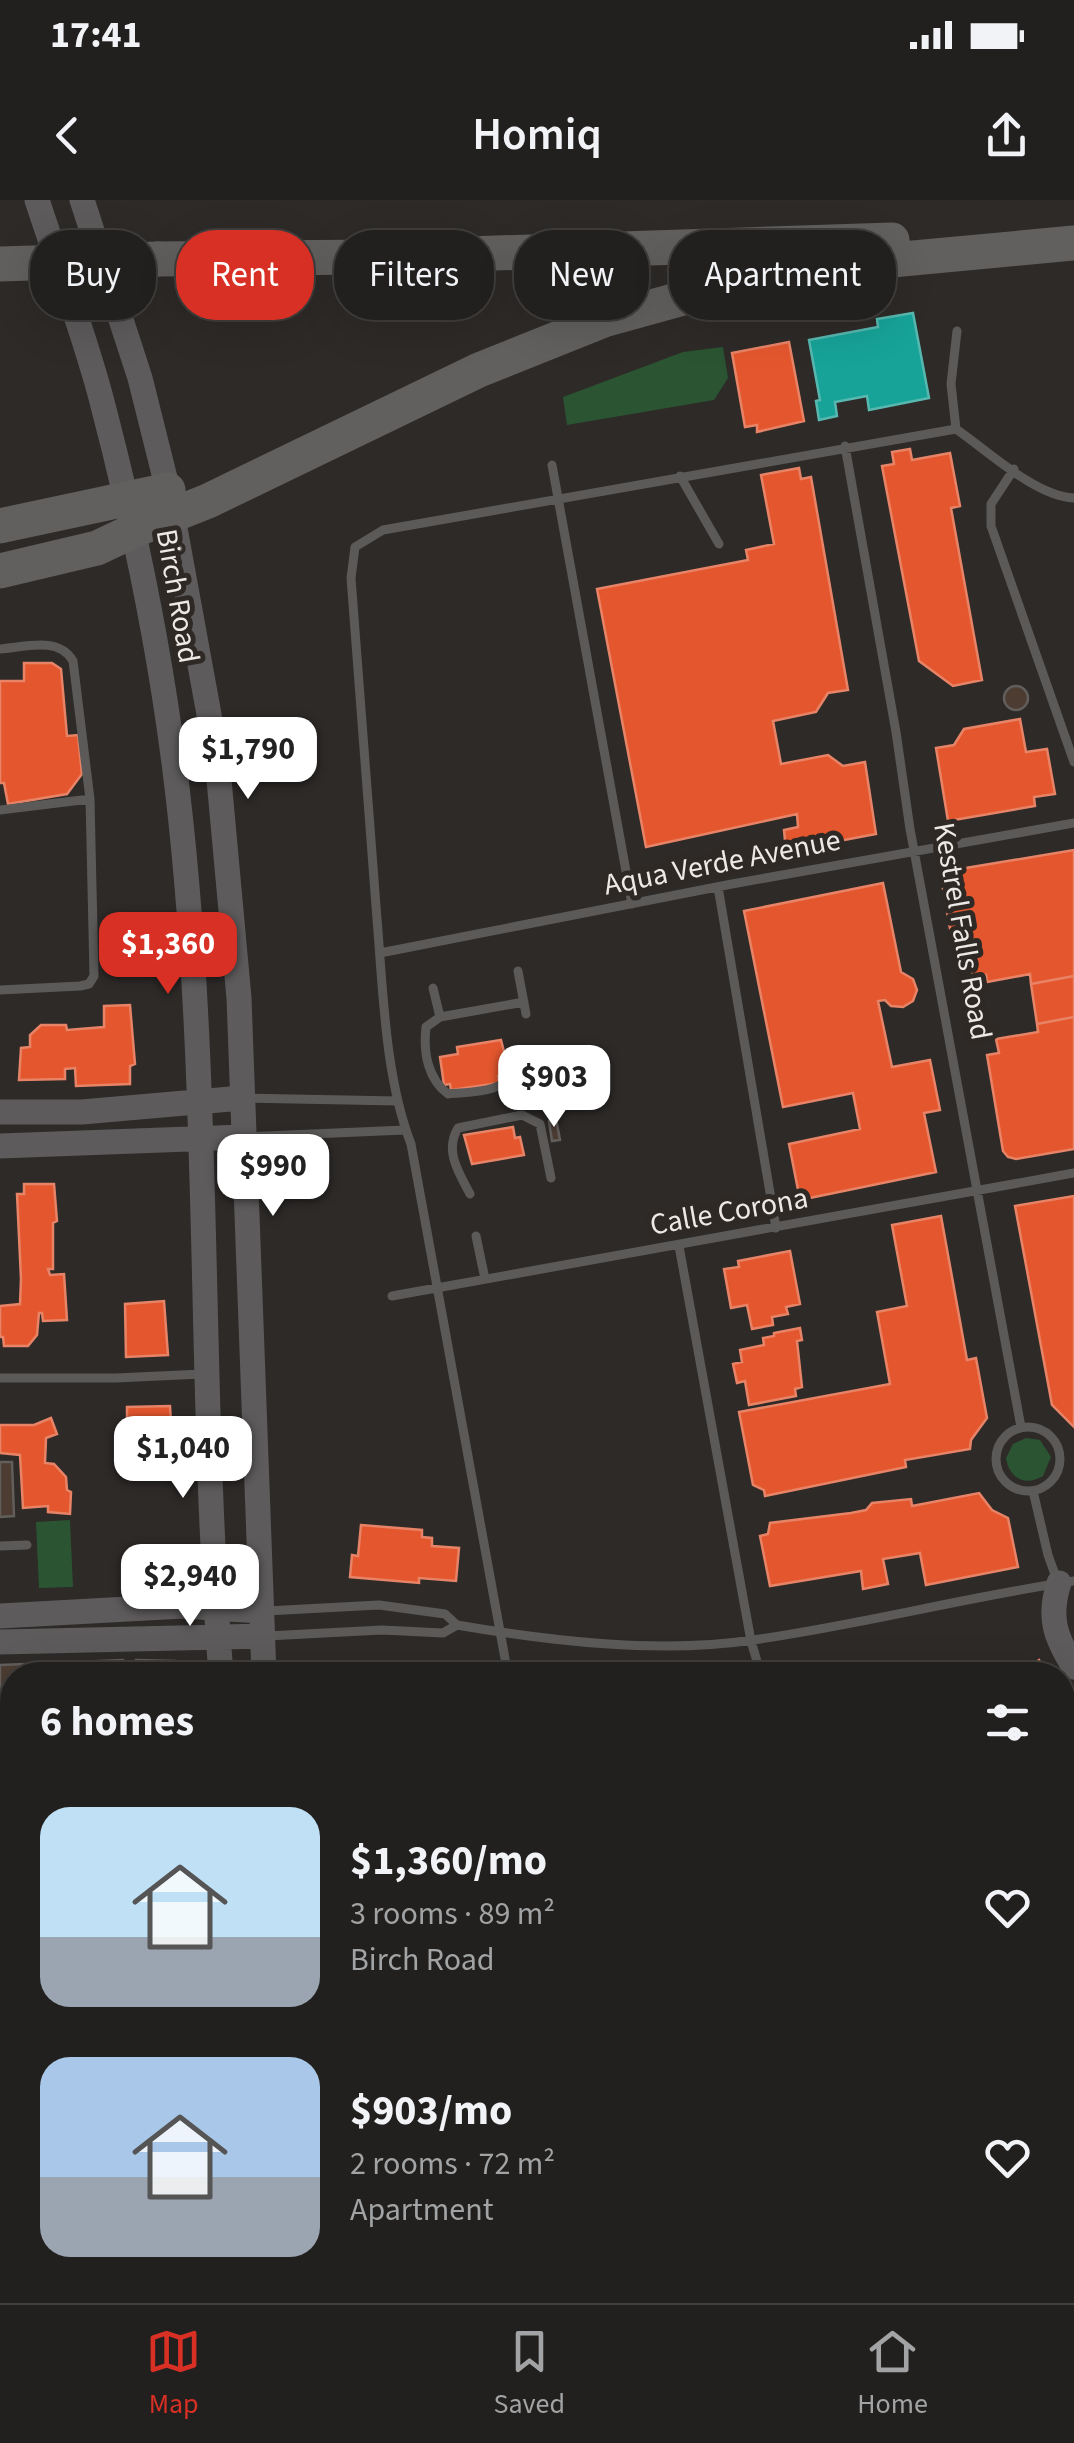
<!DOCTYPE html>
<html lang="en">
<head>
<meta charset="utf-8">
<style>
  :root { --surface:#22201e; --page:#2e2d2b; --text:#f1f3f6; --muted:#a2a3a4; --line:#3f3e3c; --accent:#d93025 }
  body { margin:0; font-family:"Source Sans 3",sans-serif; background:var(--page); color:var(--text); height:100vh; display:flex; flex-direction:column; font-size:38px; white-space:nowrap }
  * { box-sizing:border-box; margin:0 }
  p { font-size:32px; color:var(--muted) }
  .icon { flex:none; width:55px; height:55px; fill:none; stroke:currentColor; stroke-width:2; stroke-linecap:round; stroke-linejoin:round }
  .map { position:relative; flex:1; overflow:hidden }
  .side { position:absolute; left:0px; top:1462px; width:1075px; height:642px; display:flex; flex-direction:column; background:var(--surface); border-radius:40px 40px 0 0; box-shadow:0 10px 40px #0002,0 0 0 2px var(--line) }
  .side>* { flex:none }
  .hud { position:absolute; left:30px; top:30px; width:1015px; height:90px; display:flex; gap:20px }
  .price { position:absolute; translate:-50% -85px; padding:0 22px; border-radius:20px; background:#fff; color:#222; font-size:32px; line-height:65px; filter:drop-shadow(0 2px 5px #0008) }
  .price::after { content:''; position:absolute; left:50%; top:60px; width:30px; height:22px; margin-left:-15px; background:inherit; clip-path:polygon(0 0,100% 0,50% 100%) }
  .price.active { background:var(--accent); color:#fff }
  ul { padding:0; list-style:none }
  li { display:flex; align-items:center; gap:30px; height:250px; padding:0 40px }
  li span { display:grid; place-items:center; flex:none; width:280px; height:200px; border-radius:30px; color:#555 }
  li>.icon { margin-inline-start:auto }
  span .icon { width:120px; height:120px; fill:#fffc; stroke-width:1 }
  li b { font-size:42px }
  h2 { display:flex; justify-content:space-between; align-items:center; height:120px; padding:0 40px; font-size:42px }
  .tag { padding:0 35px; border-radius:40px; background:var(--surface); box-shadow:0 10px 40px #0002,0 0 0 2px var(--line); font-size:35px; line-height:90px }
  .tag.active { background:var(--accent); color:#fff }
  .status { display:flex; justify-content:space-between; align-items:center; height:70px; padding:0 50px; background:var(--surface); direction:ltr }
  .status svg { height:28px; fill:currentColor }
  header { display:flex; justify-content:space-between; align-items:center; height:130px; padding:0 40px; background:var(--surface); font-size:45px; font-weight:600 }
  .menu { display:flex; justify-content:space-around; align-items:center; height:140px; border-top:2px solid var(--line); background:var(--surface); font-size:28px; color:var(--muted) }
  .menu a { display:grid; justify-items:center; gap:5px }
  .menu .active { color:var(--accent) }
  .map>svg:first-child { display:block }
  .green { fill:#2b5532 }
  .homes { fill:#f2c14e; stroke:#f0cd7c; stroke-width:2.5 }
  .shops { fill:#e4572e; stroke:#e78366; stroke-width:2.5 }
  .public { fill:#17a398; stroke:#57b8b0; stroke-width:2.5 }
  .building { fill:#4c3c32; stroke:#615e5c; stroke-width:2.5 }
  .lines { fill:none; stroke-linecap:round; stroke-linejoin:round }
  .lane { stroke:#5c5a59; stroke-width:9 }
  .street { stroke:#5c5a59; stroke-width:18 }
  .secondary { stroke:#5d5b5c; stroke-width:25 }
  .highway { stroke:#62605f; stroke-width:35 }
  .highway-bridge { stroke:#62605f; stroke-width:35 }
  .labels { text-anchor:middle; stroke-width:10; stroke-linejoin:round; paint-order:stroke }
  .street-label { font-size:30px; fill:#ede9e7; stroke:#2f2926 }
</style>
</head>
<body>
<div class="status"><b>17:41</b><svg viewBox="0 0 49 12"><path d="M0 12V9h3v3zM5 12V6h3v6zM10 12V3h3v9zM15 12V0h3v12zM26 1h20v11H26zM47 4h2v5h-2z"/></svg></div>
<header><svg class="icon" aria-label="back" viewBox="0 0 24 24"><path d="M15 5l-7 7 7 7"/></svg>Homiq<svg class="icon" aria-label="share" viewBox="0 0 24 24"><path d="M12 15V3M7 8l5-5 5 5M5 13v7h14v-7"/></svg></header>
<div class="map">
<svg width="1074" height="2103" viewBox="0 0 1074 2103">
  <rect width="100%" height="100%" fill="#2d2a28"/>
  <path class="green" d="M723,147L728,178L714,200L567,225L563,197L683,152Z
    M1026,1238L1040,1240L1051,1257L1043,1276C1025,1287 1009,1278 1006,1258L1013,1244Z
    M70,1320L73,1387L39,1388L36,1322Z"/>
  <path class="homes" d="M1072,1915L1074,1936L1062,1941V1918Z
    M1072,1995L1074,2027L1062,2030V1997Z
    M1074,2045V2081L1062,2084V2050Z
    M425,2092H444L446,2103H426Z
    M502,2092H513L515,2103H464V2100Z
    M535,2092H574L575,2103H537Z
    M600,2092H618V2103H590L589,2099L600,2095Z
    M640,2092H666L668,2099L643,2103Z
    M847,2092L850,2103H813L810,2094Z
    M866,2092H896L902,2103H866Z
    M915,2092H952L953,2103H923L922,2097L917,2099Z
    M967,2092H1002L1008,2103H972Z"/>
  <path class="shops" d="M789,142L804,221L757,232V225L745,227L732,153Z
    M910,249L912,260L950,253L960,306L951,308L982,480L953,486L919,461L882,266L894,264L892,252Z
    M799,268L801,279L811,277L848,490L828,493L816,512L773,521L781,564L828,555L843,566L865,562L876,634L786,651L784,630L798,627L797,614L646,647L597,389L748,360L746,350L774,344L761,275Z
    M24,463H52L61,469L67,536L78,535L82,574L67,594L8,604L4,583H0V481H24Z
    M1020,519L1026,552L1047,549L1055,594L1034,597L1035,606L948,621L936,548L954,545L964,529Z
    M1074,650V776L1031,784L1030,774L987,782L986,775L973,777L971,766L957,768L943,689L957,686L955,674L960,669Z
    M883,683L901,772L913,779L917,790L913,801L903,807L891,806L885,800L878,801L892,867L930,860L940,910L924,913L936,972L800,1000L789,944L860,929L853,893L783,907L744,711Z
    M1074,776V817L1037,824L1031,784Z
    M130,805L135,864L130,866V884L76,886L75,868L65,869V879L19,880L21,848L30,847V835L41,825H66L67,830L104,827V806Z
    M1074,817V949L1016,959L1008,957L1003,951L987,855L999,853L996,839L1038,832L1037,824Z
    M501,840L508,867L507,874L498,876L499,883L451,890L450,884L444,885L440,857L458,854L457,847Z
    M513,927L515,938L520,937L524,955L472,964L464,935Z
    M24,984H54L57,1021L53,1023V1069H48L50,1075L64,1074L67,1120L43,1121L42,1113H39L37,1135L28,1146H4L3,1137H0V1106L20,1104L21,1079L17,994H24Z
    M1074,996V1227L1052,1205L1015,1006Z
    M941,1016L967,1160L976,1158L987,1218L971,1240L970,1249L905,1260L906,1267L765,1296L764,1290L753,1285L739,1212L890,1184L877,1112L907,1106L892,1025Z
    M790,1051L800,1104L786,1107L788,1114L772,1117L773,1125L752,1129L747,1105L731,1108L724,1069L739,1067L738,1061Z
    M164,1101L168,1155L126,1157L125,1104Z
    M800,1128L802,1140L797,1141L802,1187L795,1189L796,1196L749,1205L745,1181L737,1183L733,1164L742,1162L740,1150L764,1145L763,1138L774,1136V1133Z
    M170,1206L172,1240H167L168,1260L129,1257V1243L123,1242L122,1225H127V1207Z
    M51,1218L57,1234L46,1238L45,1263L54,1264L66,1277L67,1290L71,1292L70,1314L48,1312V1306L23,1308L20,1255L0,1253V1225H34Z
    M979,1293L992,1310L1008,1318L1018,1367L926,1385L920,1353L883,1359L888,1384L863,1389L861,1371L770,1386L760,1336L768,1334L770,1323L851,1313L866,1310L872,1303L911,1299L912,1306Z
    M361,1325L422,1330V1337L432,1338V1346L459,1348L456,1381L419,1378V1383L350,1377L352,1355L358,1356Z
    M1039,1460L1046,1475H1017Z
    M1062,1512L1074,1538L1072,1574L1062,1569Z
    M269,2092H325L327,2103H272Z"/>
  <path class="public" d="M913,113L929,198L869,210L867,196L835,202L837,216L819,220L816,201L820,200L809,140L878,127L877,119Z"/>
  <path class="building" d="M1004 498a12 12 0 1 1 24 0a12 12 0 1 1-24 0Z
    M556,919L560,940L552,941L549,921Z
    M0,1262H12L14,1316L0,1317Z
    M123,1460L124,1475H12V1509L4,1510V1507L0,1510V1465Z
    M136,1460L175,1461V1471L185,1467L195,1474L136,1475L134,1473Z
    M4,1622L12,1640V1665L0,1666V1623Z
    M0,1681H12V1699L0,1700Z
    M12,1768V1812L0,1818V1774Z
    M12,1854V1867L0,1874V1860Z
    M12,1919V1957L0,1926Z"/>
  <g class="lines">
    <path class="lane" d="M956,229L951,184L957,131
      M845,246L896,532L910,629L1021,1227
      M552,265L632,704
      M1014,269L991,304V326L1074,562
      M680,276L719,344
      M0,449C25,447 59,436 73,461L90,599L94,776L89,784L80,786L0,790
      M0,610L90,599
      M718,687L776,1028
      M380,753L732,684L1074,623
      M518,771L526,814
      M433,788L440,817L524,802
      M440,817L426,827C423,853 428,879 448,894C471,892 511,893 515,866L535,860
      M246,898L398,901
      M245,937L405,930
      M470,994C459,973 444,951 458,928L522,915L540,924L551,978
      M476,1036L485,1079
      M679,1046L751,1441L761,1475
      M392,1096L1074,973
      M0,1178H116L202,1174
      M996 1259a32 32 0 1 1 64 0a32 32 0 1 1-64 0Z
      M1033,1291L1048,1355L1057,1380
      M0,1346L27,1345
      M266,1411L379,1405L445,1414L457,1425
      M457,1425C550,1441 659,1454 753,1440C860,1425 966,1397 1074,1381
      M267,1436L382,1430L443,1433L457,1425
      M508,1475L411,944C385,877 383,790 377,719C368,605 359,491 351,378L355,347L383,330L956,229C988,251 1035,296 1074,298
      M0,1524H12
      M10,1570L11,1616
      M1062,1627L1074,1621
      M0,2015L12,2009"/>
    <path class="street" d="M1062,1830L1074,1853
      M1062,1961L1074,1957
      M1062,2041L1074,2037
      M526,2092L528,2103
      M626,2092L628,2103
      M853,2092L857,2103
      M956,2092L959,2103
      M727,2103L756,2092"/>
    <path class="secondary" d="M37,0C58,64 82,128 100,194C132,315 158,439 174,563C213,866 197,1172 221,1475
      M82,0L140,178L168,290L217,558L239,798L264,1475
      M0,912H82L242,898
      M0,946L243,937
      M1059,1383C1048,1417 1055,1437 1074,1467
      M0,1416L183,1406L261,1411
      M0,1442L262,1436
      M1062,1697L1074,1692
      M1062,1741L1074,1736
      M0,2058L12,2053
      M353,2092L356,2103
      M385,2092L388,2103
      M2,2103L25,2092"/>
    <path class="highway" d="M158,59L377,57L892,40
      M0,326L168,290
      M0,371L97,348L135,330L208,301L479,170L604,120L698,94L789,74L881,61L1074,43"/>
    <path class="highway-bridge" d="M0,64L158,59"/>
  </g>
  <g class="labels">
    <g class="street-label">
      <text transform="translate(178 396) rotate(80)" y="10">Birch Road</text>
      <text transform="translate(722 662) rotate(-11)" y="10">Aqua Verde Avenue</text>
      <text transform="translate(963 731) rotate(80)" y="10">Kestrel Falls Road</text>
      <text transform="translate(729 1011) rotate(-10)" y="10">Calle Corona</text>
    </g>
  </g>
</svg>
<b class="price" style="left:248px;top:602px">$1,790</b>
<b class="price active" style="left:168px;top:797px">$1,360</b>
<b class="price" style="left:554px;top:930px">$903</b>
<b class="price" style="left:273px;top:1019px">$990</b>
<b class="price" style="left:183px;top:1301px">$1,040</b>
<b class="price" style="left:190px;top:1429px">$2,940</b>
<div class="hud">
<a class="tag">Buy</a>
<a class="tag active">Rent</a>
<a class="tag">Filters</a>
<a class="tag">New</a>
<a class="tag">Apartment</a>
</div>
<section class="side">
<h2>6 homes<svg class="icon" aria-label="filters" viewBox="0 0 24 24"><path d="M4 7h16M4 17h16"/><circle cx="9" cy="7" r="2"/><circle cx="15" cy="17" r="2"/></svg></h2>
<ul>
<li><span style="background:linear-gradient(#bfe0f5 65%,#9aa5b1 0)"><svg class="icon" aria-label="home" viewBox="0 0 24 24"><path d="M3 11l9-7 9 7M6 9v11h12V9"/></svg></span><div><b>$1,360/mo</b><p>3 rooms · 89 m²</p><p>Birch Road</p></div><svg class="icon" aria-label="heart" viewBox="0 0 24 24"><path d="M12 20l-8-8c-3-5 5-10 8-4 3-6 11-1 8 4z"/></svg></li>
<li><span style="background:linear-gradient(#a9c7e8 60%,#9aa5b1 0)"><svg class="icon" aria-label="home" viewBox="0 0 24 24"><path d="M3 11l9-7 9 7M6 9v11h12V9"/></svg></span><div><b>$903/mo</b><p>2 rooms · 72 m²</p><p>Apartment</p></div><svg class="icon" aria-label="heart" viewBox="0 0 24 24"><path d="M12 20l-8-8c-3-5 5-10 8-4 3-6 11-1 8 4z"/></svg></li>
</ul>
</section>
</div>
<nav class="menu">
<a class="active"><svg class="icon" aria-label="map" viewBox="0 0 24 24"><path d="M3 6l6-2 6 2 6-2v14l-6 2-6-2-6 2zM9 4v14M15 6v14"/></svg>Map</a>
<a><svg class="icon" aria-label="saved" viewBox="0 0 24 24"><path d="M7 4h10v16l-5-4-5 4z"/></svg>Saved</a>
<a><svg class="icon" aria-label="home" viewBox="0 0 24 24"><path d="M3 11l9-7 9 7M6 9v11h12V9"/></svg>Home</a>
</nav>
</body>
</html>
